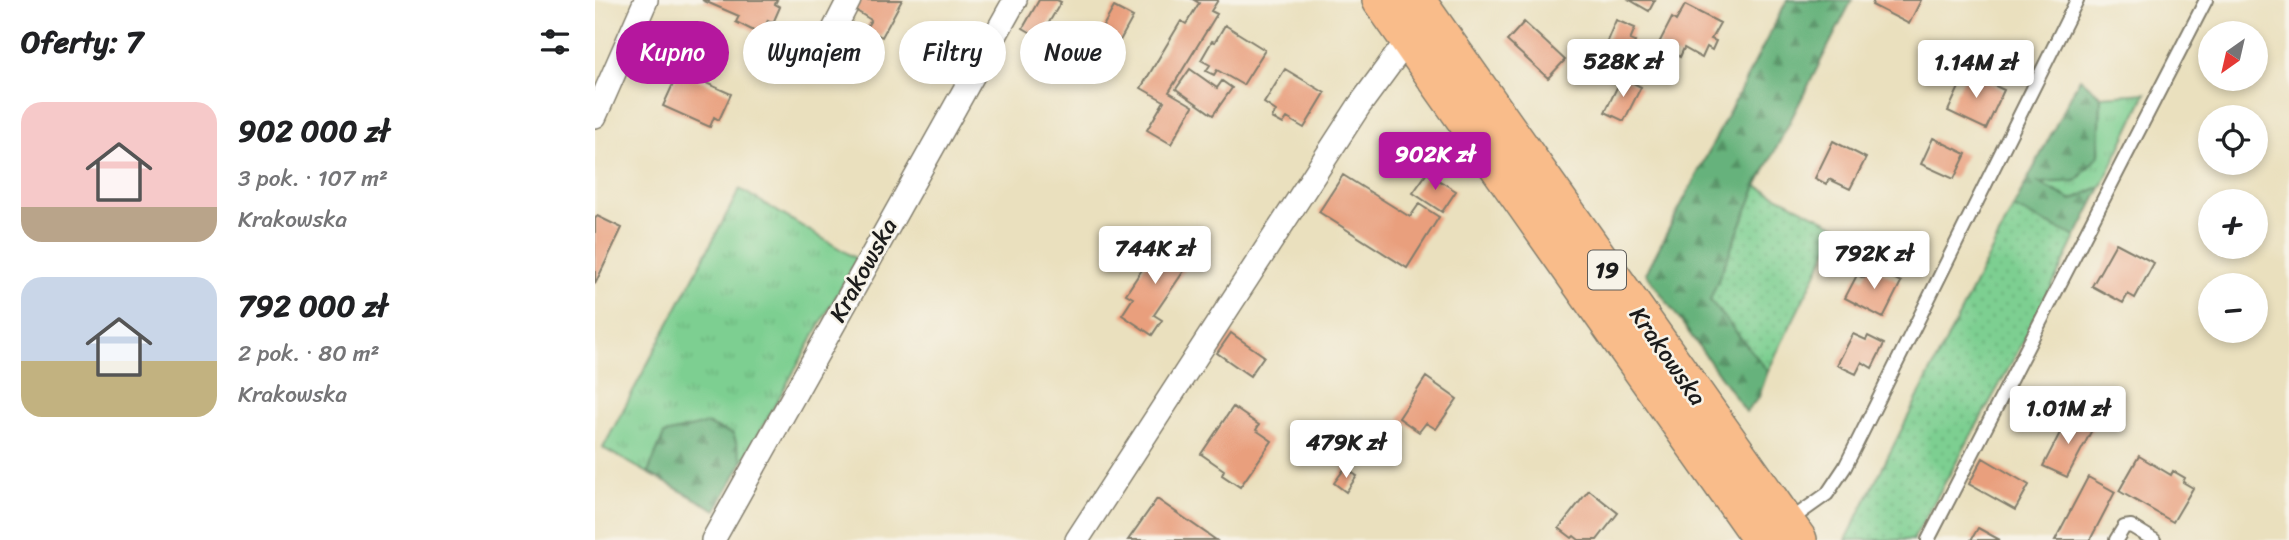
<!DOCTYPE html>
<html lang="pl">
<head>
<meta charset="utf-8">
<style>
  :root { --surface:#fff; --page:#f2f2f2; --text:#202124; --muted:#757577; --accent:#b5179e }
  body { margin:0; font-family:Sriracha,sans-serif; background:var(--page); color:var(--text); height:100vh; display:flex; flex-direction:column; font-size:26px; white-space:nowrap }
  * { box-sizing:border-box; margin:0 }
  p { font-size:23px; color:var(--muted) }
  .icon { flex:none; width:38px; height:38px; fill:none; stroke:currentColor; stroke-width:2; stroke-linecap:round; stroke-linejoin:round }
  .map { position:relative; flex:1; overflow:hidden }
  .drawer { display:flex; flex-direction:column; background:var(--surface); width:595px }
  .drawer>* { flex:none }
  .banner { position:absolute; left:21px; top:21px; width:665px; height:63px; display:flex; gap:14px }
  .needle { width:46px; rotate:214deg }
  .buttons { position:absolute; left:1603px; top:21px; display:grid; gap:14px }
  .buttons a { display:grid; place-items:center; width:70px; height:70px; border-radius:50%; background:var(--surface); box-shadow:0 4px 10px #0003; font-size:35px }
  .price { position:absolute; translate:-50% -60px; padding:0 16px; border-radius:7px; background:#fff; color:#222; font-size:23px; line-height:46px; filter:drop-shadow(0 2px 4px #0008) }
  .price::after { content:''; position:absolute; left:50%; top:42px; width:21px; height:16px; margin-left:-10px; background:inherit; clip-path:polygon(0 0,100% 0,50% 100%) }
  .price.selected { background:var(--accent); color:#fff }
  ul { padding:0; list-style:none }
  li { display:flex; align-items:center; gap:21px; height:175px; padding:0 21px }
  li span { display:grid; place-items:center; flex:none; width:196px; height:140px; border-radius:21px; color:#555 }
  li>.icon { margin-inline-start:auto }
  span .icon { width:84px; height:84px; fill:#fffc; stroke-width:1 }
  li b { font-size:30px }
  h2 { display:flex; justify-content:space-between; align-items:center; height:84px; padding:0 21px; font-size:30px }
  .chip { padding:0 24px; border-radius:32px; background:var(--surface); box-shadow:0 4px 10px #0003; font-size:24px; line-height:63px }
  .chip.selected { background:var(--accent); color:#fff }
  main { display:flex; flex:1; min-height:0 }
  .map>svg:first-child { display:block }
  .grass { fill:url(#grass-tufts); stroke:#4c7656; stroke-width:2 }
  .forest { fill:url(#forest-firs); stroke:#41674c; stroke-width:2 }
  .garden { fill:url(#garden-dots); stroke:#4c7656; stroke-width:2 }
  .building { fill:#e99f7d }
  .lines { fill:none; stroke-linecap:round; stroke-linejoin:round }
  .service-casing { stroke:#837e6d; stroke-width:16 }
  .minor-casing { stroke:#837e6d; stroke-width:26 }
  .primary-casing { stroke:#837e6d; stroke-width:40 }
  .service { stroke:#fff; stroke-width:12 }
  .minor { stroke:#fff; stroke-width:23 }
  .primary { stroke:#f9bc8a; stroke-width:37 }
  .labels { text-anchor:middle; stroke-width:5; stroke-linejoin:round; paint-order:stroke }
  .shield { fill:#f7f3e8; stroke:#5e5c59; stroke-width:2 }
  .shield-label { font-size:23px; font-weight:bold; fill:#1c1c1c }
  .street-label { font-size:24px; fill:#1c1c1c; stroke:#f7f3e8 }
</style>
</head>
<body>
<main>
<section class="drawer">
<h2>Oferty: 7<svg class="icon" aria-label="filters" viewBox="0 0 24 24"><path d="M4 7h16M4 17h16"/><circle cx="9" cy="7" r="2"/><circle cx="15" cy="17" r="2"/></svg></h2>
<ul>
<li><span style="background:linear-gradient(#f6c9c9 75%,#b9a48a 0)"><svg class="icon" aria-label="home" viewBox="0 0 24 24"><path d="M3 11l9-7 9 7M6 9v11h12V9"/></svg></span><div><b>902 000 zł</b><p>3 pok. · 107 m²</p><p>Krakowska</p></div></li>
<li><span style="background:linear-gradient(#c9d6e8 60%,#c2b280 0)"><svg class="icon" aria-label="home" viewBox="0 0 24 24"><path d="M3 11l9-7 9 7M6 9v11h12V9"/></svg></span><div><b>792 000 zł</b><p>2 pok. · 80 m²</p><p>Krakowska</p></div></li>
</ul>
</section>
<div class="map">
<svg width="1694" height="540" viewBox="0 0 1694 540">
  <defs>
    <pattern id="grass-tufts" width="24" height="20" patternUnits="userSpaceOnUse" patternTransform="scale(1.75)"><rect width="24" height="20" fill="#7dcf91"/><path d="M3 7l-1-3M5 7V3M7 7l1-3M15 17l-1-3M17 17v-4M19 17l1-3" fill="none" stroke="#6bb17c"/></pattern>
    <pattern id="forest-firs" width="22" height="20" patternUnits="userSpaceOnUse" patternTransform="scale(1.75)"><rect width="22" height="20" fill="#66b27b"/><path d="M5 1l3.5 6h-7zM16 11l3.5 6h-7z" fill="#539064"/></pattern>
    <pattern id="garden-dots" width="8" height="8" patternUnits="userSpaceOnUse" patternTransform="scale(1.75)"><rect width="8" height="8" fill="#7dcf91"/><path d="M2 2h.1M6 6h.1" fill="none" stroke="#6bb17c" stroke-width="1.8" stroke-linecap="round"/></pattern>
  </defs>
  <rect width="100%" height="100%" fill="#f7f3e8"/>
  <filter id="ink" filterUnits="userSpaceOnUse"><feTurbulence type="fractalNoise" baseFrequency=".0143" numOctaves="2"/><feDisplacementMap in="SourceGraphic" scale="14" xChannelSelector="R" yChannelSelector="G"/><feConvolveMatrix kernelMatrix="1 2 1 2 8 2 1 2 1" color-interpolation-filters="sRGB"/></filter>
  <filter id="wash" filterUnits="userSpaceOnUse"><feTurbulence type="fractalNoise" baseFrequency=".00686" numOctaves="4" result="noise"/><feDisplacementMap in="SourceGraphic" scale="28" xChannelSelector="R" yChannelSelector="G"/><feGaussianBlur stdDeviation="1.57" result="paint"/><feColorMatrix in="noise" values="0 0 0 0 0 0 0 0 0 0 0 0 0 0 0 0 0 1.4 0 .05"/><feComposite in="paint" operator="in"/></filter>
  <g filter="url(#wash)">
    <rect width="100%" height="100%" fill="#eae0be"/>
    <path class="grass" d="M1551,93L1507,186L1477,200L1442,182L1481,181L1504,155L1506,96Z
      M145,189L262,259L148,462L138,434L69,435L53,473L8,448Z"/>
    <path class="forest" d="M1192,0H1257L1162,186L1115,300L1173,371L1164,397L1151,412L1051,273Z
      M1485,78L1506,96L1504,155L1481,181L1444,183L1477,200L1507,186L1481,237L1418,208Z
      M111,424L138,434L148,462L121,510L53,473L69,434Z"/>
    <path class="garden" d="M1162,186L1244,227L1173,371L1115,300Z
      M1418,208L1481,237L1441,319L1318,540H1251Z"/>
    <g id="blocks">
      <path class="building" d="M107,0H182L180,4L185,7L178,23L173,20L167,35L141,22L144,16Z
        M266,0H307L287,37L271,28L276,20L260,10Z
        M444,0H462L466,2L445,38L428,28Z
        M599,0H623L616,11L622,14L574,92L598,106L576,144L552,130L569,101L546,88L586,21L591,24L604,3Z
        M1035,0H1060L1054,11Z
        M1279,0H1326L1314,24L1277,5Z
        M1090,5L1125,23L1116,39L1121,41L1117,50L1112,47L1107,58L1089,48L1085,57L1063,45L1077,18L1081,21Z
        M519,7L538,17L517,55L498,44Z
        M1021,20L1040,28L1035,40L1040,42L1025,69L1004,59Z
        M929,22L970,60L953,78L912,41Z
        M69,23L98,36L86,63L57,50Z
        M630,25L670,50L648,85L622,70L619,75L611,71L615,65L606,60L617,41L620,42Z
        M595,69L622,88L627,81L637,88L618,115L581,89Z
        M690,69L730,93L709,128L692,118L688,124L677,118L681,111L669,103Z
        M84,71L136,94L124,120L119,117L115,127L68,106Z
        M1371,72L1409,90L1391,129L1353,111Z
        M1027,77L1046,87L1029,121L1010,112Z
        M1338,138L1371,154L1359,179L1326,164Z
        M1238,141L1271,158L1255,189L1234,179L1231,184L1220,178Z
        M832,173L861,191L847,212L818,193Z
        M748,175L815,217L824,204L844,217L812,268L724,212Z
        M2,216L27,228L0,284V219Z
        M567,239L597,259L559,315L567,320L557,335L527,315L538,298L531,294Z
        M1521,243L1559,263L1540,298L1533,294L1528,303L1497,286Z
        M1275,266L1306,282L1288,318L1250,298L1262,275L1269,278Z
        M636,333L669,356L655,376L622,353Z
        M1258,334L1271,340L1273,336L1289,344L1277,368L1267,362L1261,374L1242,365Z
        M831,377L862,399L841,429L831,423L824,432L804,418Z
        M638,407L664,425L661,430L677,441L645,487L627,475L629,470L606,454Z
        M1474,415L1498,428L1472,477L1448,466Z
        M1544,456L1576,475L1578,471L1590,478L1588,482L1598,488L1578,522L1524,491Z
        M1388,458L1434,485L1420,510L1374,484Z
        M750,468L762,476L751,492L739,483Z
        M1493,477L1520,492L1495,540H1460Z
        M994,490L1023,513L1002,540H984L979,536L977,538L964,528Z
        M562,499L621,540H533Z
        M1383,528L1405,540H1376Z"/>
    </g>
  </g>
  <g filter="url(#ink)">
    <use href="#blocks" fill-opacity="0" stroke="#837e6d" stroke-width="2"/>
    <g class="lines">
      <defs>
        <path id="service" d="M1194,521L1232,494L1250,467L1482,0
          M1333,540L1611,0
          M1521,540L1529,527L1536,526L1559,540"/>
        <path id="minor" d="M231,45L254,0
          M0,116L51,0
          M118,540L420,0
          M482,540L764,106L803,53L815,41"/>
        <path id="primary" d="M786,0L1167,540
          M821,0L1203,540"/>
      </defs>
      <use href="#service" class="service-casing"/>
      <use href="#minor" class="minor-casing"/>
      <use href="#primary" class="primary-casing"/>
      <use href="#service" class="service"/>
      <use href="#minor" class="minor"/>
      <use href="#primary" class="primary"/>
    </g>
  </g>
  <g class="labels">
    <rect class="shield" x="993" y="250.5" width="38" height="39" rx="5"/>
    <g class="shield-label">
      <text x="1012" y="278">19</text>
    </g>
    <g class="street-label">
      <text transform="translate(268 270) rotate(-61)" y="8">Krakowska</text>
      <text transform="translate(1073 356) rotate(55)" y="8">Krakowska</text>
    </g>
  </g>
</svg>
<div class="buttons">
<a><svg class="needle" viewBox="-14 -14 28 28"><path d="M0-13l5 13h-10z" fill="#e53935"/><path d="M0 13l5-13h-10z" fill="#757577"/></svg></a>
<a><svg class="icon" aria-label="locate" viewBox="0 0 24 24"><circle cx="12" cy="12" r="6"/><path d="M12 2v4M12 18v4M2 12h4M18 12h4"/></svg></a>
<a>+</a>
<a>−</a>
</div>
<b class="price" style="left:1028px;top:99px">528K zł</b>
<b class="price" style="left:1381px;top:100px">1.14M zł</b>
<b class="price selected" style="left:840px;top:192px">902K zł</b>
<b class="price" style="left:560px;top:286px">744K zł</b>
<b class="price" style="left:1279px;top:291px">792K zł</b>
<b class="price" style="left:1473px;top:446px">1.01M zł</b>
<b class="price" style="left:751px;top:480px">479K zł</b>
<div class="banner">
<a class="chip selected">Kupno</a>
<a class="chip">Wynajem</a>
<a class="chip">Filtry</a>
<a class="chip">Nowe</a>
</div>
</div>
</main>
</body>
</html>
